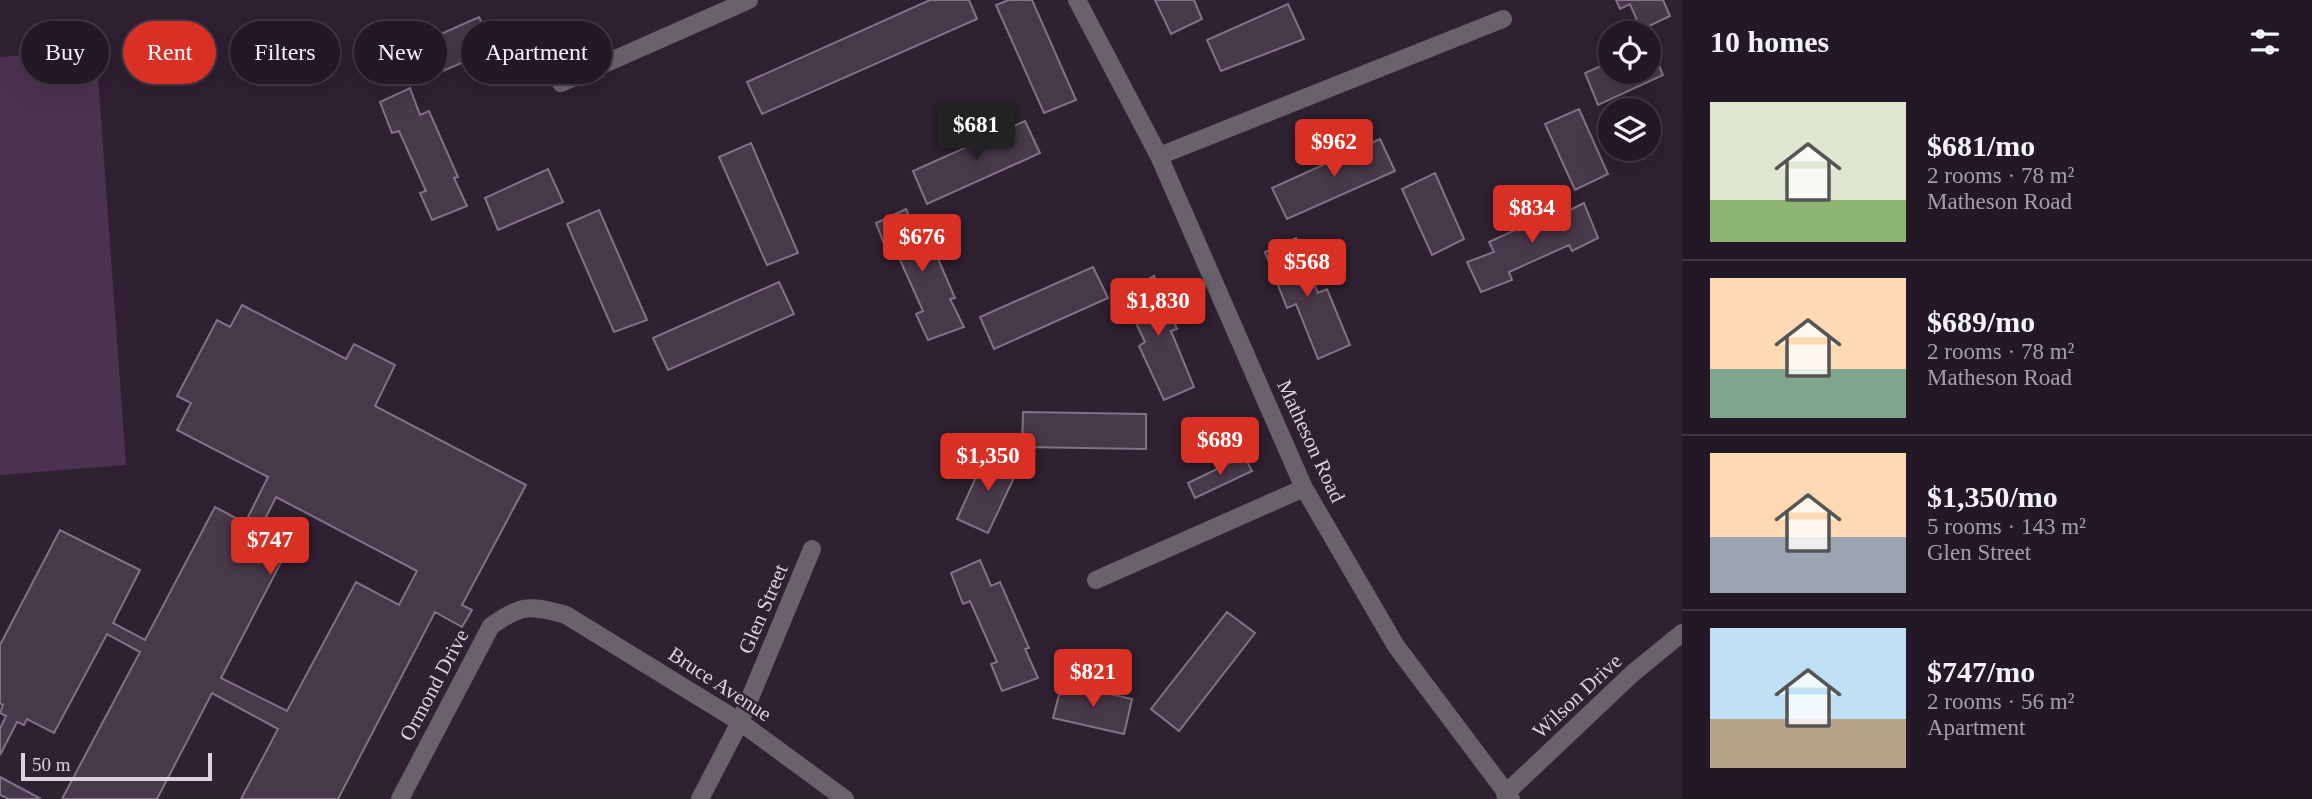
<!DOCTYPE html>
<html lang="en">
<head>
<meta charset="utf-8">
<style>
  :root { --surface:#231826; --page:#2f2532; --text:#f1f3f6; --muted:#a3a0a7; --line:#403743; --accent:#d93025 }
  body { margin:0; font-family:"Times New Roman",serif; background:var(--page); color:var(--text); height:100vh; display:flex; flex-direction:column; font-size:26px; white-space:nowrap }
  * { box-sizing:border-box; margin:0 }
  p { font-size:23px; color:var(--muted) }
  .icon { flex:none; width:38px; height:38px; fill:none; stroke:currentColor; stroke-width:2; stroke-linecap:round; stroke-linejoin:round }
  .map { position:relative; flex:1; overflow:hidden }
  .panel { display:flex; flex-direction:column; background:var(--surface); width:630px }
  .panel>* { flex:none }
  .hud { position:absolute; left:21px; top:21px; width:665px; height:63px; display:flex; gap:14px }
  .tools { position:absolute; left:1598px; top:21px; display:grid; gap:14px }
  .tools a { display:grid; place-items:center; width:63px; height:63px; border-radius:50%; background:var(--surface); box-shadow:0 7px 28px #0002,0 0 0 2px var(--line); font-size:35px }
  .scale { position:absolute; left:21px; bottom:18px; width:191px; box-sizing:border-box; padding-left:7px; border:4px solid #dbd2dd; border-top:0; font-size:19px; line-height:24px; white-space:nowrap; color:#dbd2dd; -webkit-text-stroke:5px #2f2032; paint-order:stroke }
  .price { position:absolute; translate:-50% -60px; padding:0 16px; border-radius:7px; background:var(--accent); color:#fff; font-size:23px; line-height:46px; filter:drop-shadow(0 2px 4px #0008) }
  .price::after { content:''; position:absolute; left:50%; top:42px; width:21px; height:16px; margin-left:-10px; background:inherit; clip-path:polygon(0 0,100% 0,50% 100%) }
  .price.active { background:#222; color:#fff }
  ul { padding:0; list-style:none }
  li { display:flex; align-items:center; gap:21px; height:175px; padding:0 28px }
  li+li { border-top:2px solid var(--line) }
  li span { display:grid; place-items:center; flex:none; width:196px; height:140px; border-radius:0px; color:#555 }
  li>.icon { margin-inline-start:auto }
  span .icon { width:84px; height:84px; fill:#fffc; stroke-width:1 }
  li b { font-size:30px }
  h2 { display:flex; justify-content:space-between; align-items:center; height:84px; padding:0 28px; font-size:30px }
  .chip { padding:0 24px; border-radius:32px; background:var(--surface); box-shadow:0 7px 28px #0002,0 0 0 2px var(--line); font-size:24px; line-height:63px }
  .chip.active { background:var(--accent); color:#fff }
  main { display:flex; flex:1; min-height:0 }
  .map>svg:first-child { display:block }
  .green { fill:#4c3251 }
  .building { fill:#47384a; stroke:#837286; stroke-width:2; fill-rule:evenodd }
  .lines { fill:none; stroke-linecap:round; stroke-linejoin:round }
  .minor { stroke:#69626a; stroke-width:18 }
  .labels { text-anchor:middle; stroke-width:5; stroke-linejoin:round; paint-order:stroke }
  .street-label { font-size:21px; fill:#dbd2dd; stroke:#2f2032 }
</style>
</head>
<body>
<main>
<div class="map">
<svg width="1682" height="799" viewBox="0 0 1682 799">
  <rect width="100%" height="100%" fill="#2f2032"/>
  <path class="green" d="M96,49L126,465L0,475V57Z"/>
  <path class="building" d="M930,0H969L977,19L762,114L747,82Z
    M1009,0H1032L1076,100L1044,113L996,5Z
    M1155,0H1194L1202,19L1171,34Z
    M1616,0H1663L1670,16L1641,30L1630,4L1620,9Z
    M1288,4L1304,39L1221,71L1207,40Z
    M479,17L494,49L429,77L416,45Z
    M1650,44L1663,75L1598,105L1585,73L1610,62V72H1648V45Z
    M410,88L420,115L429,111L458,177L454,178L467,206L432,220L420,193L426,191L399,131L392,133L380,102Z
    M1579,109L1608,174L1575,190L1545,124Z
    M1025,121L1040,153L927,204L913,171Z
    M1380,139L1395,171L1287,219L1272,188Z
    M751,143L798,253L767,265L719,157Z
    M548,169L563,202L498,230L485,198Z
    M1435,173L1464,239L1432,255L1402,189Z
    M1584,203L1598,238L1572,251L1569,245L1509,272L1512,280L1481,292L1467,262L1494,252L1489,242L1555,212L1556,217Z
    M906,209L917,235L926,231L955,298L950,299L964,327L928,340L916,314L923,311L896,251L888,254L876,223Z
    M599,210L647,320L614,332L567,224Z
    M1296,238L1318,293L1327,289L1350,345L1318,359L1296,304L1287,308L1265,252Z
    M1093,267L1108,298L994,349L980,317Z
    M1154,276L1177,329L1171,331L1194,387L1164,400L1139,346L1145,342L1122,293Z
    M779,282L794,314L668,370L653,338Z
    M242,305L346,359L354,344L395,365L375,406L526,485L462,605L472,610L462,627L435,612L338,799H241L278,729L212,693L157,799H62L140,652L107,634L54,733L27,719L24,725L17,722L0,755V729L6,716L0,713L3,705L0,703V645L60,530L140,570L113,623L145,640L215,507L245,523L268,477L177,430L191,403L177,396L217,320L230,327ZM276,497L417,571L399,605L356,582L287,711L221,678L289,547L259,531Z
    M1023,412L1146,414V449L1022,447Z
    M987,453L1019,467L988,533L957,519Z
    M1244,456L1252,471L1195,498L1188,483Z
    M980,560L991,586L1000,582L1029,648L1025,649L1038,678L1002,691L991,664L997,662L970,601L963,604L951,573Z
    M1227,612L1255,633L1179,731L1151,709Z
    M1062,683L1132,699L1124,734L1053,718Z
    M0,777L41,799H9L0,795Z"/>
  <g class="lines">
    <path class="minor" d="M1077,0L1159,156L1304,488L1396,646L1511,799
      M561,83L749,0
      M1159,156L1503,19
      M1096,580L1304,488
      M1505,794L1633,673L1682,633
      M400,799L491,626C521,604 531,605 566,615L740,722L845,799
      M700,799L740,722L812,549"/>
  </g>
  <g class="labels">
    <g class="street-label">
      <text transform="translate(1311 441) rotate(65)" y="7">Matheson Road</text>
      <text transform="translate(763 609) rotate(-67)" y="7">Glen Street</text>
      <text transform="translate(720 684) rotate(33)" y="7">Bruce Avenue</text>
      <text transform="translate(434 685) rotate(-62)" y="7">Ormond Drive</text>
      <text transform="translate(1577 696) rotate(-43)" y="7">Wilson Drive</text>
    </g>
  </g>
</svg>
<div class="tools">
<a><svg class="icon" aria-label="locate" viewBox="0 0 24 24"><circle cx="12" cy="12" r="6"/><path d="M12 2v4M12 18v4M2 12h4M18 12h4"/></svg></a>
<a><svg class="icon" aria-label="layers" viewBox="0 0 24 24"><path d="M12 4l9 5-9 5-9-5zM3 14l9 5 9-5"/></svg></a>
</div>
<div class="scale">50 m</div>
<b class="price active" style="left:976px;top:162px">$681</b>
<b class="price" style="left:1334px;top:179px">$962</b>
<b class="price" style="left:1532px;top:245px">$834</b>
<b class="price" style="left:922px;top:274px">$676</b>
<b class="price" style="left:1307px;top:299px">$568</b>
<b class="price" style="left:1158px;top:338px">$1,830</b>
<b class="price" style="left:1220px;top:477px">$689</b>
<b class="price" style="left:988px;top:493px">$1,350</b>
<b class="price" style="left:270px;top:577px">$747</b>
<b class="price" style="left:1093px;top:709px">$821</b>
<div class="hud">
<a class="chip">Buy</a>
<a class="chip active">Rent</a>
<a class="chip">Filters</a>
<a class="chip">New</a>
<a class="chip">Apartment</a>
</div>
</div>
<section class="panel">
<h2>10 homes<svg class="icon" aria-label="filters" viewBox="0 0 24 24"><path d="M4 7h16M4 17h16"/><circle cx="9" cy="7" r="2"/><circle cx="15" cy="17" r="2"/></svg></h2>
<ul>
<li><span style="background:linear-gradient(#dfe7d0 70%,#8fb573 0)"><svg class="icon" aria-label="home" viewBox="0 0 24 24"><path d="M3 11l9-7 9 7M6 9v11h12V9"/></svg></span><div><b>$681/mo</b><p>2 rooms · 78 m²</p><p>Matheson Road</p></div></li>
<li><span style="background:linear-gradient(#ffd9b3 65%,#7fa58c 0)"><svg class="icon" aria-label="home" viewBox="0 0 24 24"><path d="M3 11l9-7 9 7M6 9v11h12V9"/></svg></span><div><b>$689/mo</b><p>2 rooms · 78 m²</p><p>Matheson Road</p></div></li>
<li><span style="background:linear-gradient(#ffd9b3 60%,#9aa5b1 0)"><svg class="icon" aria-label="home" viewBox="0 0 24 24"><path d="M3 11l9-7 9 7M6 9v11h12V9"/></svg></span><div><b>$1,350/mo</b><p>5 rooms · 143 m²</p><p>Glen Street</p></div></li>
<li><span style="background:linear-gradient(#bfe0f5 65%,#b9a48a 0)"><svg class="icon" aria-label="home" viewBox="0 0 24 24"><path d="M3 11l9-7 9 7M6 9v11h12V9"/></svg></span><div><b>$747/mo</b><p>2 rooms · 56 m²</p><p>Apartment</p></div></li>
</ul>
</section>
</main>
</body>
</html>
